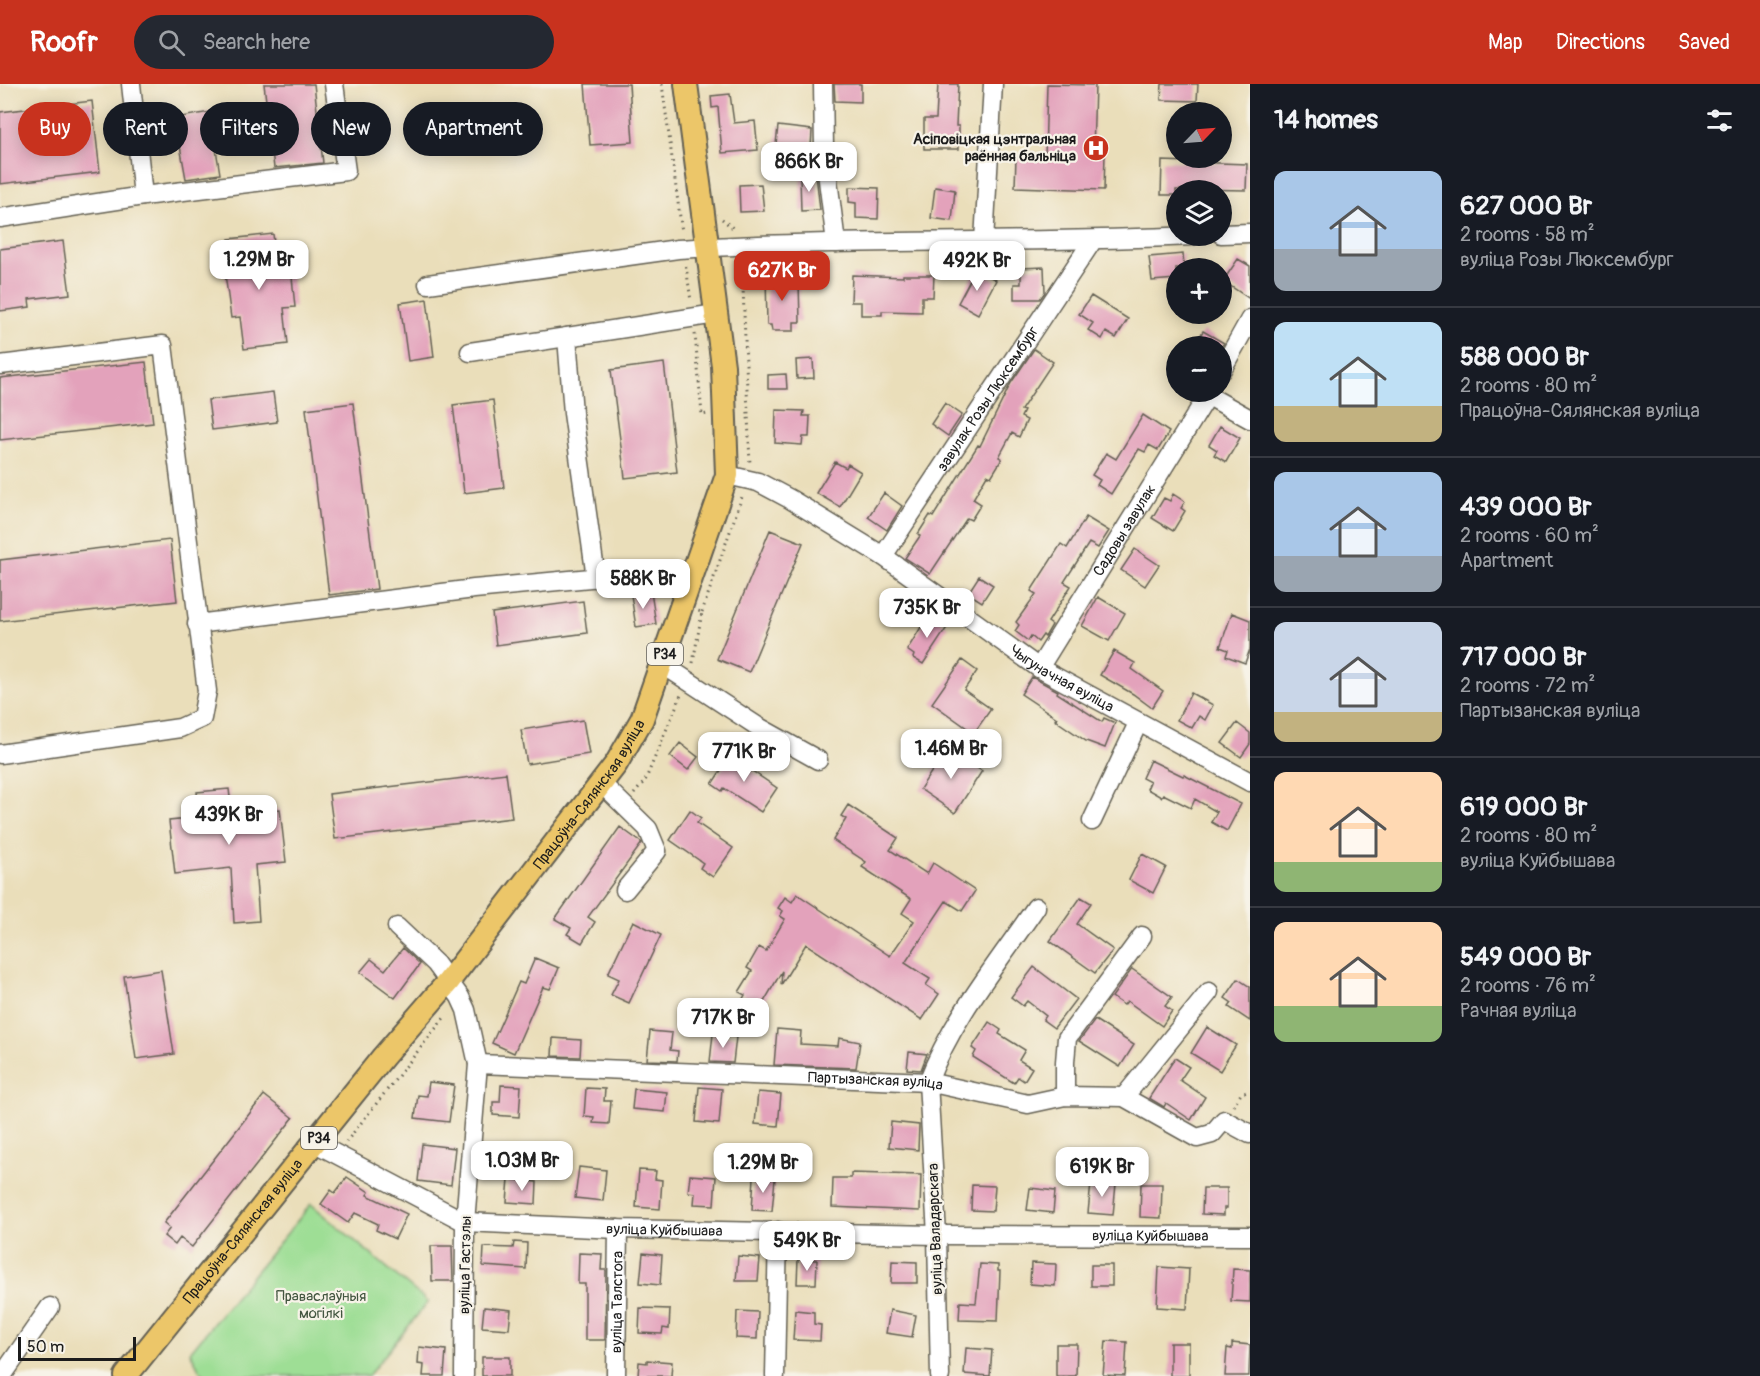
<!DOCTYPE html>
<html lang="en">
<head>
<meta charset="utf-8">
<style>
  :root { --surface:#171b24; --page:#242831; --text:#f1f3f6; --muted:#9ea1a6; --line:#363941; --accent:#c8321e }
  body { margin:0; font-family:Pangolin,sans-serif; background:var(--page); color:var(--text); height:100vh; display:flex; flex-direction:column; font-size:22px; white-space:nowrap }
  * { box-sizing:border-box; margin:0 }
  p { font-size:20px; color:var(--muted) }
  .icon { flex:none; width:33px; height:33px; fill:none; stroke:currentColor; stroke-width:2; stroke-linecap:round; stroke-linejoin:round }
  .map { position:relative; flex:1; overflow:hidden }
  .panel { display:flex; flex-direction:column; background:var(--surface); width:510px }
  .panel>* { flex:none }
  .guide { position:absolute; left:18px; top:18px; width:570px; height:54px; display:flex; gap:12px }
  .needle { width:39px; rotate:65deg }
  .controls { position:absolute; left:1166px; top:18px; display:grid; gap:12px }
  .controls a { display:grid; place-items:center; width:66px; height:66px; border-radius:50%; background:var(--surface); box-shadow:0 3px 15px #0003; font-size:30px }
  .scale { position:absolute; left:18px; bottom:15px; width:118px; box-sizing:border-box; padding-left:6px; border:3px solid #1c1c1c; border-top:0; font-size:16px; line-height:21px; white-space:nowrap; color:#1c1c1c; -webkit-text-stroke:4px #f7f3e8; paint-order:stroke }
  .price { position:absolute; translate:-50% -51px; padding:0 14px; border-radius:12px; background:#fff; color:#222; font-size:20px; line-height:39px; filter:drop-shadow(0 2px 3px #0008) }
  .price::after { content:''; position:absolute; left:50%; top:36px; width:18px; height:14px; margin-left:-9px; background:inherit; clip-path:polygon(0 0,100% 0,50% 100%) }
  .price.current { background:var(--accent); color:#fff }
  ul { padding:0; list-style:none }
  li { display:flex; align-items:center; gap:18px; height:150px; padding:0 24px }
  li+li { border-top:2px solid var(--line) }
  li span { display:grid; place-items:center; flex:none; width:168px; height:120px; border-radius:12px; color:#555 }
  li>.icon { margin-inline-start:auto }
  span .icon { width:72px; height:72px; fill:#fffc; stroke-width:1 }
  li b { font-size:26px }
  h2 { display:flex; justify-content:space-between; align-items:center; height:72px; padding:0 24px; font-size:26px }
  .chip { padding:0 21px; border-radius:27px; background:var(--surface); box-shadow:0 3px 15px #0003; font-size:21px; line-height:54px }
  .chip.current { background:var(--accent); color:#fff }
  header { display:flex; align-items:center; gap:36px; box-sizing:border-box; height:84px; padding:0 30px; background:var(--accent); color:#fff }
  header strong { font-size:28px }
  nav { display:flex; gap:33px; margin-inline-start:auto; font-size:21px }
  .search { width:420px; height:54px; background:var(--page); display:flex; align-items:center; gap:15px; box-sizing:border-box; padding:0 21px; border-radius:33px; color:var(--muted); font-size:22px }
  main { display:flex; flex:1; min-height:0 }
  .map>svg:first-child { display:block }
  .green { fill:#9ede95; stroke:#5d7d58; stroke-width:1.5 }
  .building { fill:#e3a2bb }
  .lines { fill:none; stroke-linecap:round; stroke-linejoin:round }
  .minor-casing { stroke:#646053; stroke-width:21 }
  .major-casing { stroke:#646053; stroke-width:26 }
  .path { stroke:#646053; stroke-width:3; stroke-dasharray:1.5 4.5; stroke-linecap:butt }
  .minor { stroke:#fff; stroke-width:18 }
  .major { stroke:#ecc669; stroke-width:22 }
  .labels { text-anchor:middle; stroke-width:4.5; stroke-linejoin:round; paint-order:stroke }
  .shield { fill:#f7f3e8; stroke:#5e5c59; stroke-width:1.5 }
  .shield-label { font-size:14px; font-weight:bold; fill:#1c1c1c }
  .poi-label { font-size:15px; font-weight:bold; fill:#1c1c1c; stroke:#f7f3e8; text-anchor:end }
  .street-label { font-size:15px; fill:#1c1c1c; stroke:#f7f3e8 }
  .park-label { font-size:15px; fill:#435640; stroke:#f7f3e8 }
</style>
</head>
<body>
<header>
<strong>Roofr</strong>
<div class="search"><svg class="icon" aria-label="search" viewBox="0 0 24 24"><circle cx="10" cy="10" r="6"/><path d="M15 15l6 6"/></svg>Search here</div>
<nav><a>Map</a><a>Directions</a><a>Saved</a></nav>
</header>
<main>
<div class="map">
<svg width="1250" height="1292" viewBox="0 0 1250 1292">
  <rect width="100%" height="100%" fill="#f7f3e8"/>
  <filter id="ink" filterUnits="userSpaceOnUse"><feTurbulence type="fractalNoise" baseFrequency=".0167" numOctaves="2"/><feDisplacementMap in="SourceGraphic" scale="12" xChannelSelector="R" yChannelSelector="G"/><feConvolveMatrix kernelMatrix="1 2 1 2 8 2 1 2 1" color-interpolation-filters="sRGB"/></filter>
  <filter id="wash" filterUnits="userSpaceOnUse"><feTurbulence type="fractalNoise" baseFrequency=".008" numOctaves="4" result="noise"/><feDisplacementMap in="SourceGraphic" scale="24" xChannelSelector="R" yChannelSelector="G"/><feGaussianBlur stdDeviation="1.35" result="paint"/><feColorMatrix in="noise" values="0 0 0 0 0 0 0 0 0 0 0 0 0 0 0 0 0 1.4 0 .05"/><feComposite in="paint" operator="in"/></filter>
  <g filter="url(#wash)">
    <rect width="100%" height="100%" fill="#eadeba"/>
    <path class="green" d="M311,1120L428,1218L368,1292H203L190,1268Z"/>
    <g id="blocks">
      <path class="building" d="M264,0H314L323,79L274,84Z
        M585,0H629L633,58L590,61Z
        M834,0H861V18L835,17Z
        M938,0H958L956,42H959V65H924V35H936Z
        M1047,0L1095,1L1093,69H1105L1104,106L1015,103L1016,73L1045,74Z
        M1162,0H1198L1197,17L1161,16Z
        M730,10L734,39L755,37L758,66L722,69L718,23L712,24L711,12Z
        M92,17L100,88L0,100V28Z
        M210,28L220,90L186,95L175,34Z
        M778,42L812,46L811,63L776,60Z
        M1162,77L1247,80L1246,106L1190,105V106H1176V111H1161Z
        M816,91L820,126L801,127L800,92Z
        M761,100L764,127L740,128L739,101Z
        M849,103L879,104L878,135L856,134V119L849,118Z
        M935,103L955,106L952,137L931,134Z
        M273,150L277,184L291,183L295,223L284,224L288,260L244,265L240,233L231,234L225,190L233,189L229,155Z
        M63,157L70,210L29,215L30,223L0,227V165Z
        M1183,170L1184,184H1176V195L1152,197L1149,173Z
        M1238,175L1250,182V215L1223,197Z
        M1044,183L1045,208L1040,215H1014V200H1021V184Z
        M976,185L996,196L978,230L958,219Z
        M791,188V197H799L800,238H794V247H772L771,241H767L766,189Z
        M852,191L903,193V191H934L933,213H922V228L882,227V231H861V218H851Z
        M1091,212L1128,235L1116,254L1106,248L1102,255L1088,246L1093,239L1079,230Z
        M427,215L434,273L408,277L400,219Z
        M1203,247L1224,259L1222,262H1194Z
        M1034,265L1053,278L1021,326L1024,327L1021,333L1027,336L1019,353L1012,349L999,373L1002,375L991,393L987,391L973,415L981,420L971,436L967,434L930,490L905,474L920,452L918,450L930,431L933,433L978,361L980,362L1011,299Z
        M813,275L814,294L797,295L796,276Z
        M146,278L153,339L0,356V294Z
        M664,279L677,388L625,394L611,286Z
        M786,290L787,305H768V291Z
        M273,308L277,338L212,346L208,316Z
        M493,316L504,404L464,409L453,321Z
        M353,319L377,505L329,511L306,325Z
        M945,319L962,331L948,352L931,340Z
        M776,326L804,327L803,332H810L809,353H803L802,361L775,359Z
        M1143,331L1169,348L1158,366L1149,361L1145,368L1139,365L1111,410L1097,401L1100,396L1092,391L1106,369L1116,375Z
        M1220,342L1240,354L1226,378L1214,371L1217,366L1209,361Z
        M835,378L846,384L848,380L861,388L840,423L816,409Z
        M884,409L902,422L887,446L868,433Z
        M1173,410L1185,418L1181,424L1185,427L1173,447L1152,434L1164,414L1170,417Z
        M1086,433L1109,447L1098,464L1089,459L1064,498L1071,502L1048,538L1052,541L1045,553L1043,551L1038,558L1031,552L1028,557L1015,547L1019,541L1016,538L1036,510L1031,507L1061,460L1067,464Z
        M770,446L803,459L749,588L717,575Z
        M170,456L177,517L0,537V476Z
        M1135,465L1159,481L1145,502L1121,486Z
        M979,492L993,501L982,518L968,509Z
        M651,508L656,540L636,543L631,511Z
        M1098,513L1125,529L1109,557L1082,542Z
        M583,517L587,549L496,561L492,529Z
        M1232,529L1250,536V565L1245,579L1226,572L1228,566L1220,563Z
        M929,530L948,542L923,580L913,574L914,571L907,566Z
        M1114,567L1135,579L1132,585L1163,607L1152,624L1133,610L1100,591Z
        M962,576L977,587L964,606L991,625L974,649L932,619Z
        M1032,593L1058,607L1057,609L1102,638L1104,634L1115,639L1105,664L1086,657L1055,636L1057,634L1021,610Z
        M1191,609L1213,621L1205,636L1199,632L1192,644L1177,636Z
        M583,636L589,670L527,680L521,646Z
        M1237,639L1250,649V660L1241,673L1222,659Z
        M680,659L698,673L688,686L670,672Z
        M947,664L982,687L955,729L920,705Z
        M733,668L745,676L742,680L777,704L761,728L724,704L722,707L712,700Z
        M1150,676L1183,692L1184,691L1241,720L1227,747L1211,738L1217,728L1195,715L1191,724L1163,710L1161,713L1147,705L1150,698L1142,694Z
        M506,689L512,734L335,755L329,710Z
        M229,705L232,730L280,725L286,778L255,781L259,837L234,839L231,784L175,790L169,737L199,734L197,708Z
        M848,721L898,754L890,766L927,790L933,779L975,807L962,827L946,817L905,879L930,895L926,901L939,910L922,936L806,860L781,901L782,887L758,928L741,918L745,911L739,908L752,887L747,884L759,863L766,867L785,835L780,832L783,827L778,824L785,813L792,818L797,810L890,872L914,837L902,829L911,815L862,783L866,778L833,756L846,735L841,732Z
        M690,726L701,734L697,739L733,764L713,793L700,784L703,779L670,756Z
        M620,743L642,759L588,833L595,838L582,859L567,850L571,844L555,835Z
        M1142,770L1166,783L1153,809L1129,796Z
        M1081,813L1091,819L1077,840L1113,866L1095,889L1050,857Z
        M633,837L661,851L629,919L611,911L619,895L608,890Z
        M403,864L420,880L395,914L360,888L371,875L385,886Z
        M535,874L559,884L550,905L543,903L514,969L492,959L519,898L524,900Z
        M1034,883L1076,915L1054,944L1043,936L1046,932L1027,917L1023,922L1011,913Z
        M1132,885L1172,913L1165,922L1172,927L1162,942L1127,917L1124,921L1112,913Z
        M161,886L174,970L136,975L124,892Z
        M1238,895L1250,903V937L1229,923L1232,919L1225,914Z
        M1095,936L1134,961L1120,983L1079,957Z
        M989,938L1001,946L999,950L1025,966L1019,976L1032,984L1024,997L1018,993L1014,999L973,973L976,967L972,964Z
        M1207,943L1236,961L1220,987L1191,969Z
        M777,945L801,947L800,960L838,962L839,954L860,958L856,984L774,981Z
        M650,947L672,949L670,966L678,967L677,977L647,976Z
        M713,950L736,953L733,979L710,978Z
        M553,954L581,956L580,973L552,972Z
        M909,968L927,970L921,986L907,985Z
        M1175,974L1189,983L1180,996L1205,1013L1191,1036L1166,1019L1164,1023L1149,1014Z
        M429,998L454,1001L449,1038L415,1034L418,1011L427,1012Z
        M501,1001L521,1002L519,1033L493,1031V1018H500Z
        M699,1003L722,1005L719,1040L696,1038Z
        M586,1004L605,1005L604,1017H611L609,1040L593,1039L594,1033L584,1032Z
        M634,1005L667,1008L665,1028L632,1025Z
        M758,1008L781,1010L778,1042L755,1040Z
        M264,1011L293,1034L192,1163L180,1154L175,1161L164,1152L170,1144L164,1139Z
        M891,1038L919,1041L918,1066L889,1063Z
        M422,1060L455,1064L451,1101L418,1097Z
        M579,1083L606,1086L603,1117L575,1114Z
        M639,1086L656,1087L655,1095L662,1096L660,1125L636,1123Z
        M851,1089L921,1091L920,1127L832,1123L833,1094H851Z
        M690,1091L716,1093L714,1121L694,1120L695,1109L688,1108Z
        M347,1093L369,1108L367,1111L407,1130L395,1155L376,1146L378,1140L355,1129L348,1139L321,1120L331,1106L335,1109Z
        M754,1093L775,1095L772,1127L752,1126Z
        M509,1095L537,1098L536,1120L507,1118Z
        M1095,1098L1116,1100L1113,1131L1088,1129L1091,1099Z
        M1141,1100H1162L1161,1134L1140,1133Z
        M972,1101L995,1102L993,1127L971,1126Z
        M1030,1104L1055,1107L1053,1129L1027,1126Z
        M1203,1104H1227V1124H1224V1131L1202,1130Z
        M514,1158L527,1159L526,1185L483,1182L484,1163L513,1164Z
        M431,1162H452L453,1197H432Z
        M579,1169L602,1170L601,1186H606L605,1256H585V1200H578Z
        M643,1169L662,1171L660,1201L640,1199Z
        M738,1172L760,1174L758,1197H736Z
        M798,1175L817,1176L816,1200H797Z
        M892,1177L917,1178V1199H891Z
        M1031,1179L1056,1180L1055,1202L1030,1200Z
        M980,1180L998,1181V1187H1000L998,1237L959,1236L960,1218L976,1219Z
        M1091,1181H1112V1202H1091Z
        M1159,1183L1189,1185L1187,1225L1157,1223Z
        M1233,1185L1250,1186V1218L1231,1217Z
        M484,1223L511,1226L509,1245L482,1243Z
        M640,1224L670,1225L669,1245L663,1244L662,1250L639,1249Z
        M795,1226L814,1228V1240L821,1241L820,1257L793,1256Z
        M890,1226L916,1231L912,1253L886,1249Z
        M737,1227L758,1228L757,1255L736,1254Z
        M1106,1257L1127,1258L1125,1292L1103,1291Z
        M1170,1259H1189V1292H1170Z
        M1232,1259L1250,1261L1249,1292H1225L1227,1264L1232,1265Z
        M1056,1260H1077L1076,1292H1056Z
        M419,1263L446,1266L444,1292H423L424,1281L418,1280Z
        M966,1264L992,1266L990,1292L964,1290Z
        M482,1273H510V1292H482Z
        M647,1276L672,1278L671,1292H638L639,1278L647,1279Z"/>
    </g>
  </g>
  <g filter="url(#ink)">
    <use href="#blocks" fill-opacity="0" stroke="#646053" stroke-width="1.5"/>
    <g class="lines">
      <defs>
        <g id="minor">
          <path d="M131,0L143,112"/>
          <path d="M823,0L824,64L836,159"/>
          <path d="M0,134L143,112L346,87L334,0"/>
          <path d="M1221,150L1250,149"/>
          <path d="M984,157L993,0"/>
          <path d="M428,200L678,165C849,154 1021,160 1192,152"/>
          <path d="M567,253L573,329L596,494"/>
          <path d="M470,268L716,230"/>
          <path d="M0,281L163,261L207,607L202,634L180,644L0,670"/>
          <path d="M1221,287L1250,235"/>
          <path d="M1207,311L1250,335"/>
          <path id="s1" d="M727,391L758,398L790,415L883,472L1039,584L1250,698"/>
          <path id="s2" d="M883,472L1093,156"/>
          <path d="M197,540L474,505L664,487L694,488"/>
          <path d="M662,580L757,642L818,676"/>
          <path id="s3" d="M1039,584L1210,308"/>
          <path d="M601,699L648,745L657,767L625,806"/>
          <path d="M1092,737L1138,639"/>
          <path d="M397,843L436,880L460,913L466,926L478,980L465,1138L464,1292"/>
          <path id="s4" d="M478,980L928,998L1028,1020L1065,1012L1124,1013L1197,1054L1212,1050L1224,1036L1250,1050"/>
          <path d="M1065,1012V978L1067,954L1142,852"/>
          <path d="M1124,1013L1209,908"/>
          <path id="s5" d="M315,1059L465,1138L618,1145L937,1151L1250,1152"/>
          <path d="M2,1292L50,1223"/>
          <path id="s6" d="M616,1292L618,1145"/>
          <path d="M775,1292L778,1147"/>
          <path d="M940,1292L937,1151L928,998C952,934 998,879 1036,823"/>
        </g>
        <g id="major">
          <path id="s7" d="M126,1292L383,973L448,898L616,680L642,635L727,391L723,282L686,0"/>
        </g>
      </defs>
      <use href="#minor" class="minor-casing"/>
      <use href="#major" class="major-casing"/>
      <path class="path" d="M662,0L682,148
        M722,135L735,146
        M742,178L750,381
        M686,182L691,217
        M695,250L702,331L708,330
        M702,528L743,410
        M693,579L702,528L698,527
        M634,710L645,697L681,611
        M1233,1022L1241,1010L1250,1007
        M346,1058L444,934"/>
      <use href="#minor" class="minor"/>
      <use href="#major" class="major"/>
    </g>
  </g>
  <defs>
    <symbol id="hospital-disc" viewBox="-11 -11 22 22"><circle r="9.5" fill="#c8321e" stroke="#f7f3e8"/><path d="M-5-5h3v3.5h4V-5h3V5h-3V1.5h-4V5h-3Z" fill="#fff"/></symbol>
  </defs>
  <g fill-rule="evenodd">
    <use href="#hospital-disc" x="1081" y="49" width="30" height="30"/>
  </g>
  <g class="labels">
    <g class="shield">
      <rect x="647" y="559" width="36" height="22" rx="4.5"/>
      <rect x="301" y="1043" width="36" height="22" rx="4.5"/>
    </g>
    <g class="shield-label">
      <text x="665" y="575">Р34</text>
      <text x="319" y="1059">Р34</text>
    </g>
    <g class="poi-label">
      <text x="1076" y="60">Асіповіцкая цэнтральная<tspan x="1076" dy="17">раённая бальніца</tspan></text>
    </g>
    <g class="street-label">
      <text dy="5" stroke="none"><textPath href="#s2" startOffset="189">завулак Розы Люксембург</textPath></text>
      <text dy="5" stroke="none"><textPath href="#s3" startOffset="162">Садовы завулак</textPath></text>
      <text dy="5" stroke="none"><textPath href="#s1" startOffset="394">Чыгуначная вуліца</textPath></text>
      <text dy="5" stroke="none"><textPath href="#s7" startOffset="744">Працоўна-Сялянская вуліца</textPath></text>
      <text dy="5" stroke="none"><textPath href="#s4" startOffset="398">Партызанская вуліца</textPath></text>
      <text transform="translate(935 1145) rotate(-92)" y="5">вуліца Валадарскага</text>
      <text dy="5" stroke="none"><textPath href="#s5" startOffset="369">вуліца Куйбышава</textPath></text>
      <text dy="5" stroke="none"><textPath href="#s7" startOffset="186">Працоўна-Сялянская вуліца</textPath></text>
      <text dy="5" stroke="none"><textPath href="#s5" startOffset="855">вуліца Куйбышава</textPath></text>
      <text transform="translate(465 1181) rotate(-89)" y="5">вуліца Гастэлы</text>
      <text dy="5" stroke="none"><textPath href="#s6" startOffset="74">вуліца Талстога</textPath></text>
    </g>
    <g class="park-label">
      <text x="321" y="1217">Праваслаўныя<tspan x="321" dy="17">могілкі</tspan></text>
    </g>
  </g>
</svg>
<div class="controls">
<a><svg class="needle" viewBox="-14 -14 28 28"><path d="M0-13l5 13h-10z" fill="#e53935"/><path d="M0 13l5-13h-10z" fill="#9ea1a6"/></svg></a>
<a><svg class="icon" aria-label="layers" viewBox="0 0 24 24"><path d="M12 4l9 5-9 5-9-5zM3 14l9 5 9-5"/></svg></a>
<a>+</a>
<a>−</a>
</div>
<div class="scale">50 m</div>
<b class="price" style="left:809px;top:109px">866K Br</b>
<b class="price" style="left:259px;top:207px">1.29M Br</b>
<b class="price" style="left:977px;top:208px">492K Br</b>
<b class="price current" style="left:782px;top:218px">627K Br</b>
<b class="price" style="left:643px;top:526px">588K Br</b>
<b class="price" style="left:927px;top:555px">735K Br</b>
<b class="price" style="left:951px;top:696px">1.46M Br</b>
<b class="price" style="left:744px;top:699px">771K Br</b>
<b class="price" style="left:229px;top:762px">439K Br</b>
<b class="price" style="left:723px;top:965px">717K Br</b>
<b class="price" style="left:522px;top:1108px">1.03M Br</b>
<b class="price" style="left:763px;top:1110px">1.29M Br</b>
<b class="price" style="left:1102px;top:1114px">619K Br</b>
<b class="price" style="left:807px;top:1188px">549K Br</b>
<div class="guide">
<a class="chip current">Buy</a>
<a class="chip">Rent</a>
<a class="chip">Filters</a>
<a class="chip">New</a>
<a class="chip">Apartment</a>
</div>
</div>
<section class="panel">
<h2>14 homes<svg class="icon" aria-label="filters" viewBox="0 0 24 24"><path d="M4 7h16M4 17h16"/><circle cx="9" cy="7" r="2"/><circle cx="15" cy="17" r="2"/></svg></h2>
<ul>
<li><span style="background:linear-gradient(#a9c7e8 65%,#9aa5b1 0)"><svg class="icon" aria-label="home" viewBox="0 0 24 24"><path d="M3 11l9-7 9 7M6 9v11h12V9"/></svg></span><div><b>627 000 Br</b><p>2 rooms · 58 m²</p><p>вуліца Розы Люксембург</p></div></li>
<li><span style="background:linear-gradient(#bfe0f5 70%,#c2b280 0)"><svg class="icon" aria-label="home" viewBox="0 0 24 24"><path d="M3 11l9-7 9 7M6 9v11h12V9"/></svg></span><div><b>588 000 Br</b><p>2 rooms · 80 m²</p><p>Працоўна-Сялянская вуліца</p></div></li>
<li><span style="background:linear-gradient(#a9c7e8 70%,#9aa5b1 0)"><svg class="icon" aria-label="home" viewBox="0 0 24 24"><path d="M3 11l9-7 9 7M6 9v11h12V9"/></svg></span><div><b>439 000 Br</b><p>2 rooms · 60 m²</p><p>Apartment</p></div></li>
<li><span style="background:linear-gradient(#c9d6e8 75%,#c2b280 0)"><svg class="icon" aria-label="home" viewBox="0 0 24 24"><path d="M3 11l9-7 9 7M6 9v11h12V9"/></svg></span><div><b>717 000 Br</b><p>2 rooms · 72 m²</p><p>Партызанская вуліца</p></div></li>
<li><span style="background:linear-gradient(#ffd9b3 75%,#8fb573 0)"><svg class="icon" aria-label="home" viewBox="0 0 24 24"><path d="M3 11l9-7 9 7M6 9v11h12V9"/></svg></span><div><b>619 000 Br</b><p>2 rooms · 80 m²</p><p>вуліца Куйбышава</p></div></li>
<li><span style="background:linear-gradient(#ffd9b3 70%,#8fb573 0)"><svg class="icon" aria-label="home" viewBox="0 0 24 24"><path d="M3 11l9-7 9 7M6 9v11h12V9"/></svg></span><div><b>549 000 Br</b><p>2 rooms · 76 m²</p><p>Рачная вуліца</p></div></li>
</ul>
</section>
</main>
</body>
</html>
